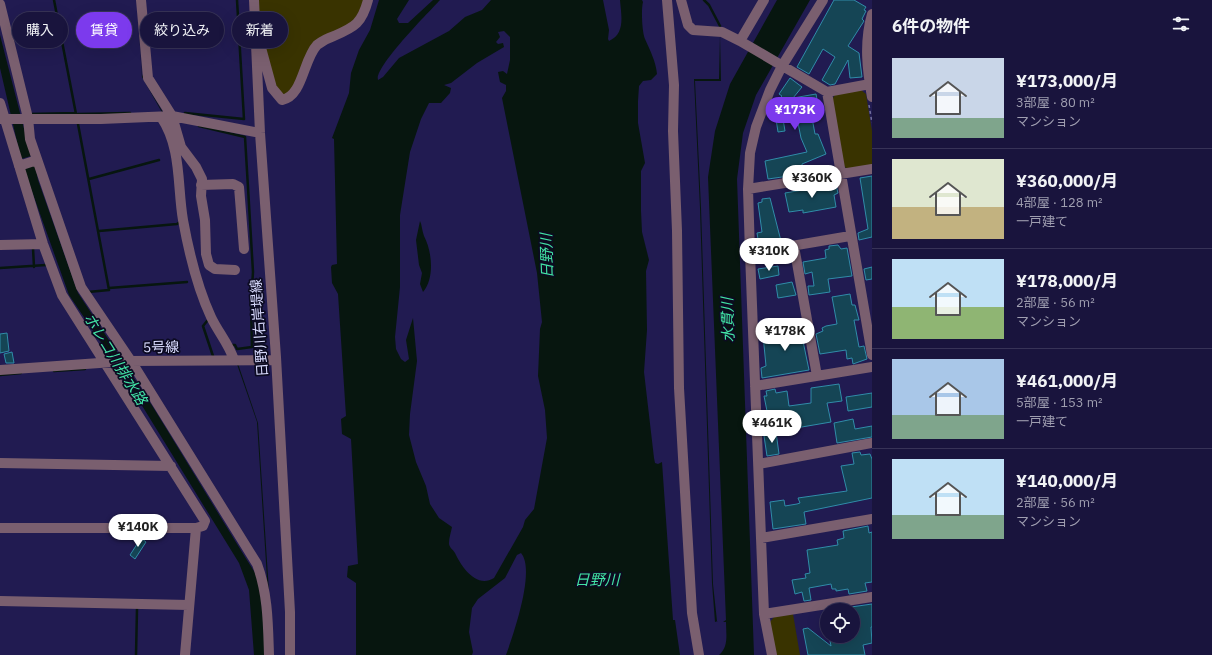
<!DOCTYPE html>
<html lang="ja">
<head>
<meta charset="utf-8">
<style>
  :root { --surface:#19143d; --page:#221d44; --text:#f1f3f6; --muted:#9f9eb0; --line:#373357; --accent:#7c3aed }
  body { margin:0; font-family:"IBM Plex Sans","Noto Sans JP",sans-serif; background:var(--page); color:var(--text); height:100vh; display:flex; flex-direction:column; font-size:15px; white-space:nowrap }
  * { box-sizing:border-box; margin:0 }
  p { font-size:13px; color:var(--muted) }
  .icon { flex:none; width:22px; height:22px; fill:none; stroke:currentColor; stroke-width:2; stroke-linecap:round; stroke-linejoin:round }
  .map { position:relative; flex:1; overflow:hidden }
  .sheet { display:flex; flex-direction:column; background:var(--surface); width:340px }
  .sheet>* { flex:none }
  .guide { position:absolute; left:12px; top:12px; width:380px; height:36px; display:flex; gap:8px }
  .tools { position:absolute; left:820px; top:603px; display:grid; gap:8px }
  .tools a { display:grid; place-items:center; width:40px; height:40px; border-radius:50%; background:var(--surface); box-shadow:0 4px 16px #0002,0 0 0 1px var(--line); font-size:20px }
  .price { position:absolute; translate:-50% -34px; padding:0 9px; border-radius:14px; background:#fff; color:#222; font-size:13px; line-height:26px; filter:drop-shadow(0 1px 2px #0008) }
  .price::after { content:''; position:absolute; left:50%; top:24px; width:12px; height:9px; margin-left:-6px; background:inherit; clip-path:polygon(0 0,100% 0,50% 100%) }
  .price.active { background:var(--accent); color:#fff }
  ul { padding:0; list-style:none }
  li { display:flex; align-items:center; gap:12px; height:100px; padding:0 20px }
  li+li { border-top:1px solid var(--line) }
  li span { display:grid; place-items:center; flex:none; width:112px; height:80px; border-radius:0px; color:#555 }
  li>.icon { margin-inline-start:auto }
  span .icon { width:48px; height:48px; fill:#fffc; stroke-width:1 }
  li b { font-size:17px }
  h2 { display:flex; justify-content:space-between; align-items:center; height:48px; padding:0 20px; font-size:17px }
  .tag { padding:0 14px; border-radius:18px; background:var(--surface); box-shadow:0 4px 16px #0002,0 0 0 1px var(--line); font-size:14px; line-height:36px }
  .tag.active { background:var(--accent); color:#fff }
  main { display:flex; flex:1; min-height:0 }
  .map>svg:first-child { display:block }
  .green { fill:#393300 }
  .water { fill:#07160f; fill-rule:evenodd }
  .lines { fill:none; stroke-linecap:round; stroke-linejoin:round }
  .stream { stroke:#07160f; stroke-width:2.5 }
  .building { fill:#154555; stroke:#308ca9 }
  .path { stroke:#74719f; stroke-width:1.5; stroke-dasharray:3 3; stroke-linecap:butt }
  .minor { stroke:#7a5f6f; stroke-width:10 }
  .labels { text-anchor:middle; stroke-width:3.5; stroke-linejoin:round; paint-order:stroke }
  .street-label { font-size:14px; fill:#dadcff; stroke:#0c0b22 }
  .water-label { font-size:15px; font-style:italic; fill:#42e3a5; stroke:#0c0b22 }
</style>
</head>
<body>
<main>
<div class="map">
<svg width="872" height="655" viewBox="0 0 872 655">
  <rect width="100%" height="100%" fill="#211b51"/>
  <path class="green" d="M258,0H365L358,20L323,38L294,89L284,97L275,88L265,46L260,37Z
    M861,90L866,94L872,131V166L848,169L843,166L832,100L835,94Z
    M793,614L800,655H776L770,622L774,617Z"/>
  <path class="water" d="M137,0L142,74L145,82L174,131L179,149L186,217L196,267L214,317L232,346L258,423L269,592L268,594L257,422L231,347L212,316L198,278L185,217L178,149L168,123L142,77Z
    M379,0H409L397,19L399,23H408L433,0H440C430,11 374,67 378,80L383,77L399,58L449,31L465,17L482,10L491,0H603L609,30L608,39L609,41C626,34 621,14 620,0H642L643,2C641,9 642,32 645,39C650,50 656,62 657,74L651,80L643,81L639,86L638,101V123L645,163L641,171V211L642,232L649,260L646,271L647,330L644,372L654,458L655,463L658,464L662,462L673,620H675L680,655H506C513,636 536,570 521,553L517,555L505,578L478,599L472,608L469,632L473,652L472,655H356V583L347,577L348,566L358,564L351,439L342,434L341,419L346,416L338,294L332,283L331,267L332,265L337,264L334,139L332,138L349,93L351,73L359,50L370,30ZM504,31L510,37V60L507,74L503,71L498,72L500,82L506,85V91L502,98L537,273L542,322L540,329L538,376L545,410L547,438L534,509L525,520L523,527L494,578C476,589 461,566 455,553C453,549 449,548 449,543C449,538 451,532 452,527L439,518L430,504L426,486L416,462L409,435L410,414L417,361L413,318L406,340L409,359L405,362L401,359L396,349L395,337L400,287V215L410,152L421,119L429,103H441L450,93L451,88L444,85L451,83L477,63L504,47L503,43L498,44L496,42L500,37L498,32Z
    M777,0H810L756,95L743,133L737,179L754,655H719C729,647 726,634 726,622H723L726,620L708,177L715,131L730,84Z
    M0,35L31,156L21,159L0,68Z
    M720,35L721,81H695L701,208L713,584L717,621H718L715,622L712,583L700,208L694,79H719Z
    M35,164L38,180L78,293L153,407L245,557L259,579L267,655H254L249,590L239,563L125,378L69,295L24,169Z
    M420,221C422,225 422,231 424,236C432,251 435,278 423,292L420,284L422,273L419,265L416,240Z"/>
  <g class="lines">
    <path class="stream" d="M54,0L76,114
      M704,0L709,5L720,26
      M185,113L244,119L237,0
      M30,114L76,113
      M78,114L130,113
      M78,124L109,290L88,292
      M199,126L245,137L253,272L251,302L252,347L237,349L235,345H233
      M89,179L159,160
      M99,231L177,224L181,221
      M33,248L34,267
      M0,268L46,265
      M109,288L187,282
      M207,321L203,326L213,356
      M54,371L85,369
      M0,375L21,373
      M136,655L137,609"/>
  </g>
  <path class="building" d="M834,0H854L866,7L864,10L866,11L862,19L864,21L848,46L859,53L862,77L850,78L848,60L835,84L830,85L822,80L835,57L823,49L809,74L797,67Z
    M790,78L802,87L793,98L816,94L818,105L810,107L815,134H818L826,154L802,164L803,174L768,179L765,161L807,152L801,138L797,118L783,119L785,131L778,132L776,119L772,118V103H775L782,96L779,94Z
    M872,176V237L859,240L858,233L868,229L860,178Z
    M817,185L818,188L836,185L838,193L834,195L836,207L803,213V210L789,212L785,193L809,189L808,187Z
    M770,198L781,241L759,245L757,233L762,232L758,203L762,202V199Z
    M838,245L841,249L847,248L852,276L828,279L830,292L809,295L808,286H814L812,272L805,274L803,262L826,258L825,250L829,249V246Z
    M778,266L779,275L760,279L758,269Z
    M872,267V279L866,280L864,269Z
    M792,282L796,295L778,298L776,285Z
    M850,294L852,305H855L859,320H854L859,347L864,346L867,359L853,364L852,358L847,359L846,350L820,354L816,334L823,331L822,328L826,326L837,324L832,297Z
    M799,322L809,370L762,378L761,368L766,366L763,335L788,331L787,324Z
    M7,333L9,351L0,353V334Z
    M12,352L14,363H6L4,354Z
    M839,384L842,401L827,403L831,422L796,428L792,414L768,416L764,396H767L766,391L775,389L776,393L787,391L789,406L811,403V388Z
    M872,393V407L848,411L846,397Z
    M853,419L855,429L872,426V437L837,443L834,423Z
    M776,432L779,454L767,456L764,436Z
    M860,452L861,455L870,454L872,459V498L804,512L806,524L773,529L770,502L784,500L785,506L797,504L800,503L798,498L847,491L841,466L854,464L852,453Z
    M868,526L869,533L872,532V582L865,583L867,591L849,594L848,589L836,591V589H832L831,584L809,588L811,600L804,601L802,592L795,594L792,580L806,578L805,574L810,573L807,550L838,545L837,540L844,538L843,531Z
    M141,538L146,542L135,559L130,555Z
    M872,604V627H871L872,643L863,645L865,655H808L803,629L808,628L831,646L829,636H853V610L851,607Z"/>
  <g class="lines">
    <path class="path" d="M869,105L872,123"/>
    <path class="minor" d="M141,0L148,78L172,116L181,147L196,167L202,179L201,196L205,220L206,254L209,265L215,269L235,270
      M254,0L260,133L276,357L290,612V655
      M667,0L674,85L673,131L677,231L679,388L692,613L699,655
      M681,0L688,25L693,30L722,32L740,41
      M764,0L740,41L827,92L870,84
      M0,4L28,118L30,139L81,287L131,361L257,564C268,594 268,624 269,655
      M872,14C864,42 867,69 872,97
      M260,44L272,88L282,100C303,96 303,60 317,45C322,41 328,38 334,36C355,27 362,23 368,0
      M827,92L872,355
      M0,103L43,244L62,295L205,521L203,526L196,528H0
      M161,117C182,148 177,185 183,220C189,253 197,287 211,317C218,332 229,344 234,360
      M0,119H101L172,116L260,133
      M19,166L37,160
      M201,185L233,184L239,187L244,249
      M748,189L872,169
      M0,245L43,244
      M794,246L817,376
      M750,253L850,236
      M0,370L128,361L276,360
      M755,386L872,367
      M0,463L171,466
      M759,464L872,443
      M761,538L872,519
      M0,601L189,605
      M764,614L872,597
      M185,655L196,528
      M772,655L764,614L761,538L750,253L748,189L750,153L756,127L770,90L782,66L823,0"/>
  </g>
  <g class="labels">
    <g class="street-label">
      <text transform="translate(259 328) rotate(-94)" y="5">日野川右岸堤線</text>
      <text transform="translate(161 347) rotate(-1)" y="5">5号線</text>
    </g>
    <g class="water-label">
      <text transform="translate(547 256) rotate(-92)" y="5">日野川</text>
      <text transform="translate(728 320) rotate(-92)" y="5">水貫川</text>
      <text transform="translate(115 359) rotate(58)" y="5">ホレコ川排水路</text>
      <text x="597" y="585">日野川</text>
    </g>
  </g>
</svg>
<div class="tools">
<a><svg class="icon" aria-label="locate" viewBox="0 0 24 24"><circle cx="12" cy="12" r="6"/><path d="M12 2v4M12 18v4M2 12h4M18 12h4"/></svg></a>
</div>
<b class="price active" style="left:795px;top:131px">¥173K</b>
<b class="price" style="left:812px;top:199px">¥360K</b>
<b class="price" style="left:769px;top:272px">¥310K</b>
<b class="price" style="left:785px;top:352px">¥178K</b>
<b class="price" style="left:772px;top:444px">¥461K</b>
<b class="price" style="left:138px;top:548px">¥140K</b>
<div class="guide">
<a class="tag">購入</a>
<a class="tag active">賃貸</a>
<a class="tag">絞り込み</a>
<a class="tag">新着</a>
</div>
</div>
<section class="sheet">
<h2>6件の物件<svg class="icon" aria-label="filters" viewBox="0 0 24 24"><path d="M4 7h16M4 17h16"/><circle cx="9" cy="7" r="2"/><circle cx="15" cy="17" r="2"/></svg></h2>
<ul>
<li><span style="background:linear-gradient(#c9d6e8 75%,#7fa58c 0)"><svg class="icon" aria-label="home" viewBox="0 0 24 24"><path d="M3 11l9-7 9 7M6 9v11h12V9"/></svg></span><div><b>¥173,000/月</b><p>3部屋 · 80 m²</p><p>マンション</p></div></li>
<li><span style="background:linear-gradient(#dfe7d0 60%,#c2b280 0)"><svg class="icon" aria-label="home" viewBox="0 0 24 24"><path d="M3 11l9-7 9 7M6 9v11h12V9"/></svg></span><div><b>¥360,000/月</b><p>4部屋 · 128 m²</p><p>一戸建て</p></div></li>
<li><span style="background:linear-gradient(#bfe0f5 60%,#8fb573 0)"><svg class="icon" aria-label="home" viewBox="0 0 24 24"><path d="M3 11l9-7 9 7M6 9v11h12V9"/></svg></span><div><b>¥178,000/月</b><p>2部屋 · 56 m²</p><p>マンション</p></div></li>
<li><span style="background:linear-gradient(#a9c7e8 70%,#7fa58c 0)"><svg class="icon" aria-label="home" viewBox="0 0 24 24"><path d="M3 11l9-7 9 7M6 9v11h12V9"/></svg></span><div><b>¥461,000/月</b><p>5部屋 · 153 m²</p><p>一戸建て</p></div></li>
<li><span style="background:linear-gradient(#bfe0f5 70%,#7fa58c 0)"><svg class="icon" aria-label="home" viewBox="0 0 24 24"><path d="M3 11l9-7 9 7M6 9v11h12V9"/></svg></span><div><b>¥140,000/月</b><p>2部屋 · 56 m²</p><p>マンション</p></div></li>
</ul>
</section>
</main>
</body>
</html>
